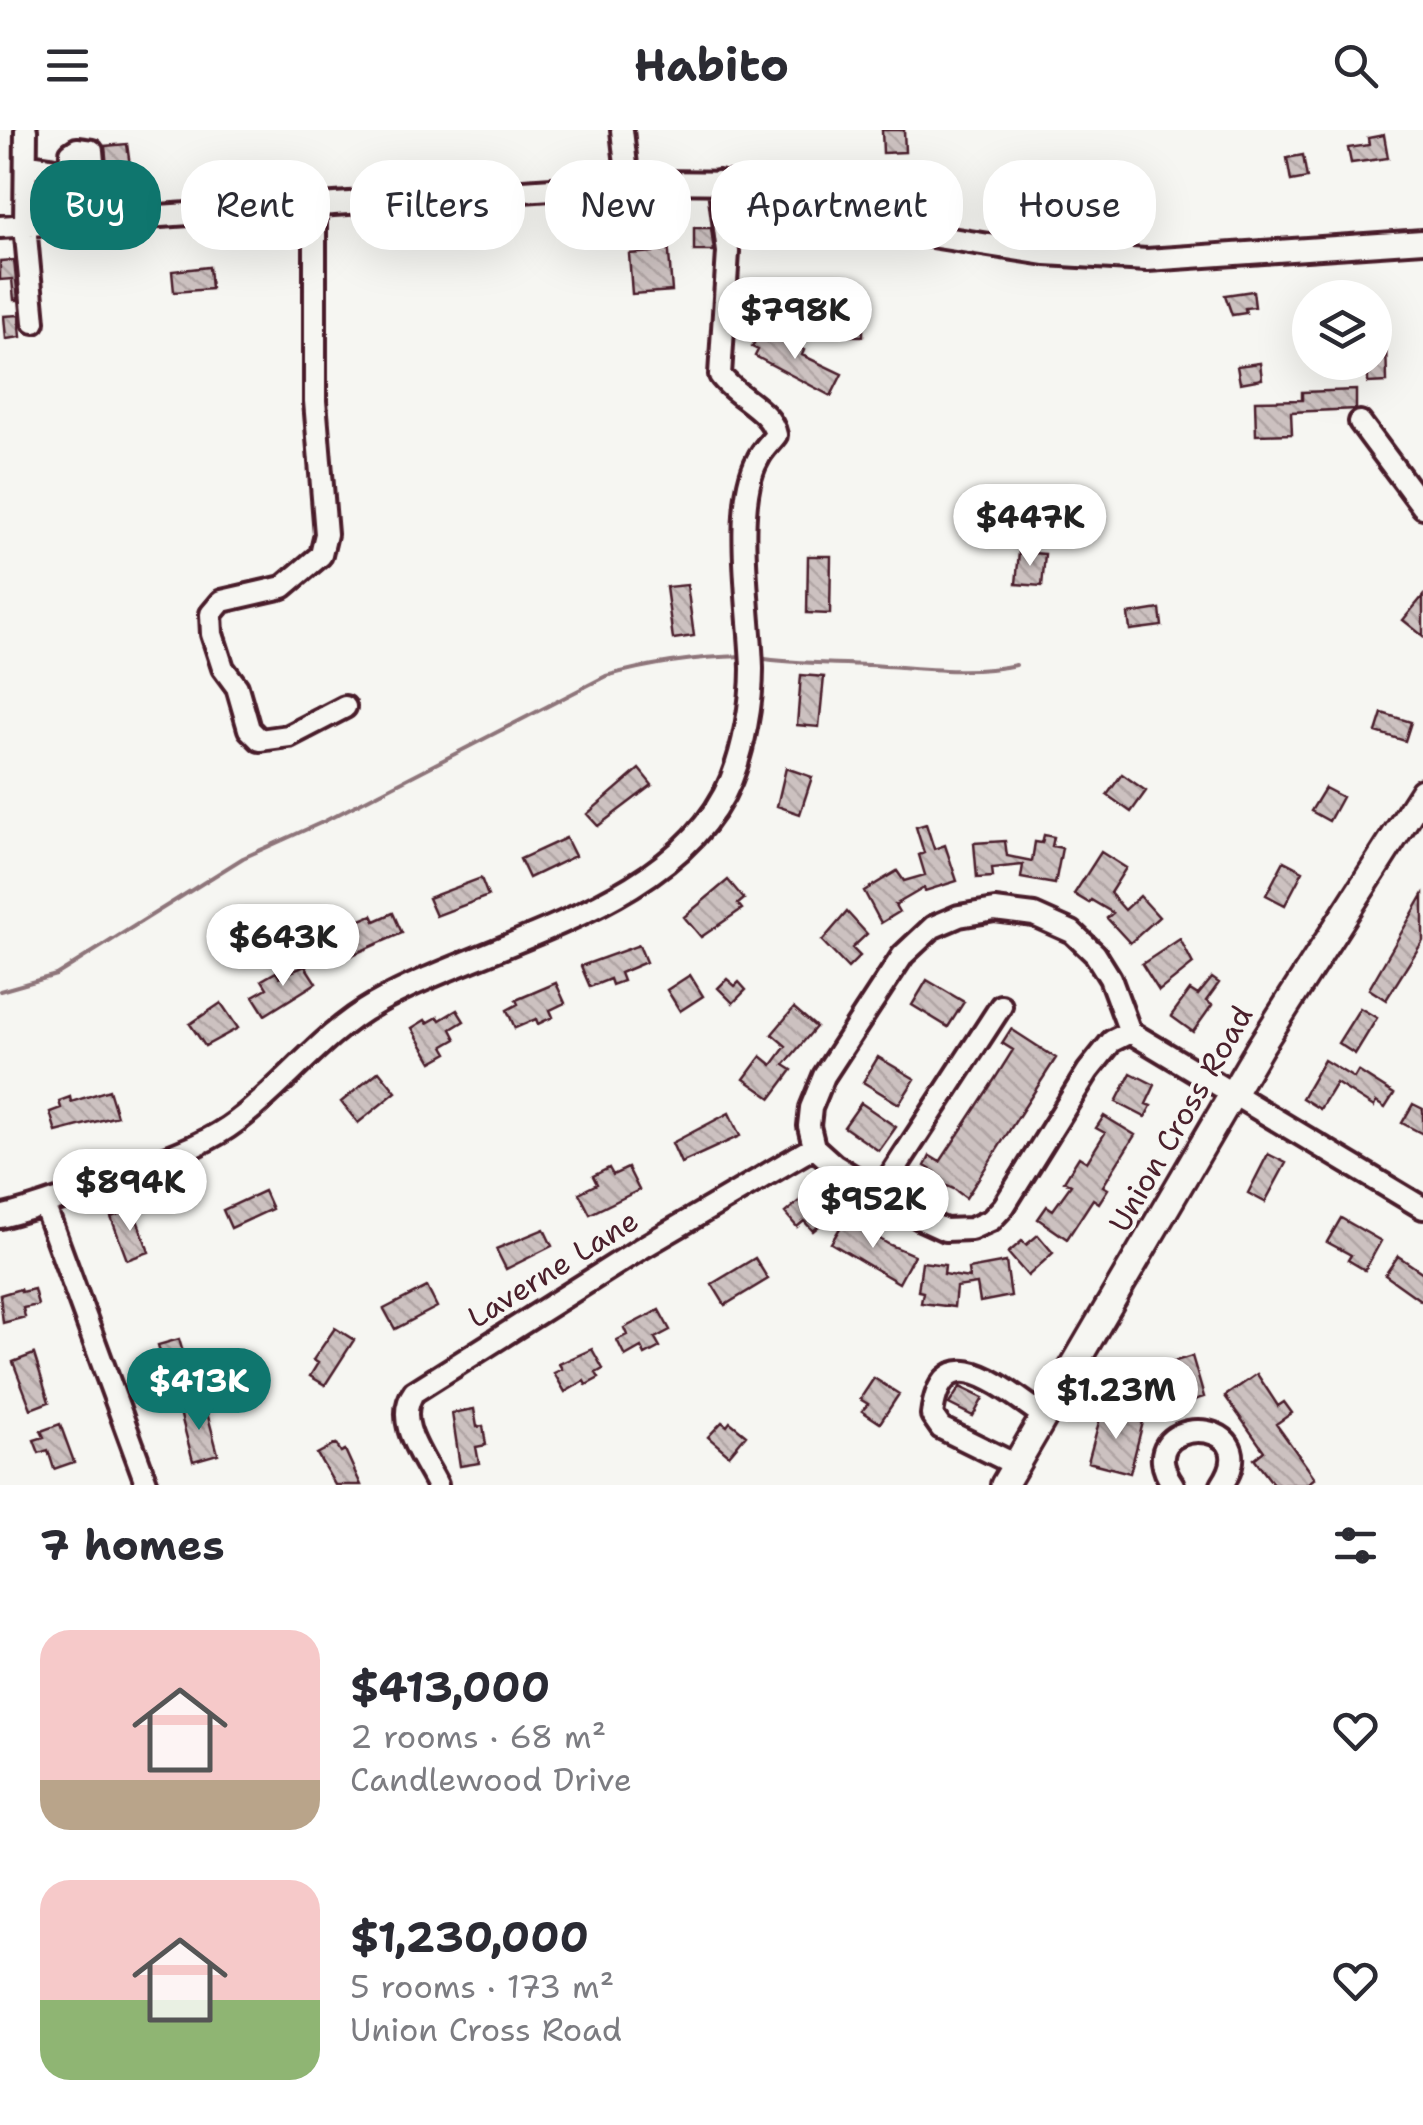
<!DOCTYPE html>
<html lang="en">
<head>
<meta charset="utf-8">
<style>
  :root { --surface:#fff; --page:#f2f2f3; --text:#2b2b33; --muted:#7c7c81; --accent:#0f766e }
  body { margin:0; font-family:"Shantell Sans",sans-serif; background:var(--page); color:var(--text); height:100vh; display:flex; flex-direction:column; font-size:38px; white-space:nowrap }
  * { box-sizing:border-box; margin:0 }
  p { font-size:32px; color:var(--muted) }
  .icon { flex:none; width:55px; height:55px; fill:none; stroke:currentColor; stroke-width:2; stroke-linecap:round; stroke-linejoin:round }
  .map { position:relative; height:1355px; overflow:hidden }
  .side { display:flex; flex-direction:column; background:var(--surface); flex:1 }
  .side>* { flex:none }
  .guide { position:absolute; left:30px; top:30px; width:1365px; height:90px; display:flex; gap:20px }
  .fabs { position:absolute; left:1292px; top:150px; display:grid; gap:20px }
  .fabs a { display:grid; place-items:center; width:100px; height:100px; border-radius:50%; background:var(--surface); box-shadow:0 10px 40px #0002; font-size:50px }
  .price { position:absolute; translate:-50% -85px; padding:0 22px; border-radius:35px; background:#fff; color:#222; font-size:32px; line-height:65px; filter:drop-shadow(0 2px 5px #0008) }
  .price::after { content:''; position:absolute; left:50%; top:60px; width:30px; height:22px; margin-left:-15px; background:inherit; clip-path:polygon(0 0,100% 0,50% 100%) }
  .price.active { background:var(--accent); color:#fff }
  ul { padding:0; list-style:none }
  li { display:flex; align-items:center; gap:30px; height:250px; padding:0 40px }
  li span { display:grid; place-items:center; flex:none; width:280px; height:200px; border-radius:30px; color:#555 }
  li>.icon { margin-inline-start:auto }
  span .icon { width:120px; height:120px; fill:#fffc; stroke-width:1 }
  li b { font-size:42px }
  h2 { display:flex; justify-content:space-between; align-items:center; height:120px; padding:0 40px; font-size:42px }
  .tag { padding:0 35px; border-radius:40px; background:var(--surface); box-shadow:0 10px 40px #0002; font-size:35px; line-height:90px }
  .tag.active { background:var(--accent); color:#fff }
  header { display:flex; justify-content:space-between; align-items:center; height:130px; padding:0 40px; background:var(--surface); font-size:45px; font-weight:700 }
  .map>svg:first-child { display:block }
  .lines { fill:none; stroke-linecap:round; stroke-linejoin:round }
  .stream { stroke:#8e747a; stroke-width:4 }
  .building { fill:url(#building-back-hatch); stroke:#4a1f2b; stroke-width:2.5 }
  .minor-casing { stroke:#4a1f2b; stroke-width:28 }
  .major-casing { stroke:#4a1f2b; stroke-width:32 }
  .minor { stroke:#f6f6f2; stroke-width:20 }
  .major { stroke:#f6f6f2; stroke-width:25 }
  .labels { text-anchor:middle; stroke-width:8; stroke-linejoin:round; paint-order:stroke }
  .street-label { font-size:30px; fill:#4a1f2b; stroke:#f6f6f2 }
</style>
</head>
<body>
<header><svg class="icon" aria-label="menu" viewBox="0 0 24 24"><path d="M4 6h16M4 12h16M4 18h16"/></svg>Habito<svg class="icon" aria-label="search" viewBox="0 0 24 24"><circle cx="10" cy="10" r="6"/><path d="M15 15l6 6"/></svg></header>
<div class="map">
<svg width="1423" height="1355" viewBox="0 0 1423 1355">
  <defs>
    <pattern id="building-back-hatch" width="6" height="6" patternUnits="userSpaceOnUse" patternTransform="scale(2.5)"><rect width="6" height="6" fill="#ccc1c0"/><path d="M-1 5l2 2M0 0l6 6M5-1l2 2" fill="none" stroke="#b1a5a5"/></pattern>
  </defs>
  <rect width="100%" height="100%" fill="#f6f6f2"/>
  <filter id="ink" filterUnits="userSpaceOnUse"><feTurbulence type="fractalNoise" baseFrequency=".01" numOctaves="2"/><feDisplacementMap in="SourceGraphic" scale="20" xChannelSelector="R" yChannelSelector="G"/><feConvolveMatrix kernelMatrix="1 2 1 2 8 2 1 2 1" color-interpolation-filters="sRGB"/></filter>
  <g filter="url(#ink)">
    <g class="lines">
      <path class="stream" d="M758,528C795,534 830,533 868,535C918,537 967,546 1016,535
        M0,861L56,845L243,728L325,691L606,546C652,533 696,527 743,526"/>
    </g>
    <path class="building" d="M882,0H904L905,22L883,23Z
      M1384,5L1388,28L1351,33L1348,18L1369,15L1368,8Z
      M127,14L130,36L107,38L105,16Z
      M1303,25L1307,48L1291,51L1287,28Z
      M1144,58L1147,85L1138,86L1139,93L1110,96L1108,72L1118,71L1117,61Z
      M667,98L672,161L632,164L629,124L653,122V99Z
      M694,98H711L714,121H694Z
      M14,130L18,170H14L12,149L0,150V131Z
      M209,137L211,159L174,162L172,141Z
      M1253,161L1255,177L1245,178L1246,183L1232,185L1225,165Z
      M819,175H863V206L810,205V186H819Z
      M19,185L21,207L6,209L4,186Z
      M761,199L804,220L802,225L842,244L831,266L755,226L758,220L752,217Z
      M1386,211L1387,252L1368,253V232H1375V212Z
      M1260,233L1262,249L1240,253L1237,236Z
      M1356,260V279L1291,282L1292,304L1256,305L1255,271L1302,270V262Z
      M1019,422L1045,424L1042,456L1016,454Z
      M808,426H831L830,484L807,483Z
      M687,455L694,506L673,509L666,457Z
      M1423,466V506L1403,490Z
      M1160,479L1162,496L1130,500L1128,484Z
      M801,545L824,547L819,597L797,595Z
      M1382,583L1411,592L1405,611L1376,602Z
      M786,638L812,647L800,684L777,676Z
      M639,639L652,655L598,696L587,684Z
      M1122,644L1146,661L1131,682L1107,665Z
      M1325,658L1342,667L1329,691L1311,681Z
      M926,694L934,719L945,715L957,751L925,761L924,758L895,775L899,782L881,793L864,761L897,741L904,751L925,745L919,725L924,723L916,697Z
      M1044,705L1054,707L1052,716L1062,718L1055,754L1021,748L1023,735L992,738L993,747L977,748L974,713L1005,711L1007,726L1032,731L1035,712L1042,713Z
      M566,708L575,726L529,748L520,729Z
      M1101,722L1126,738L1110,763L1125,780L1140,766L1159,787L1130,813L1107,788L1113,783L1091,770L1089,773L1074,764Z
      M1284,731L1303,741L1285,775L1266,765Z
      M481,748L488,766L436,786L428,768Z
      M728,750L744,769L738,774L742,779L701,807L684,787Z
      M1423,765V811L1386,870L1369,859Z
      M847,782L867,804L852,818L860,826L848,838L822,811Z
      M393,783L402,803L352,825L344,805L361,798L358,791L372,785L375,791Z
      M1180,809L1193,834L1159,861L1142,834Z
      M639,815L646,832L620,843L623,851L612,855L610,849L590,857L581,836Z
      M305,836L316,853L265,885L253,866L267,858L262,850L276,842L279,847Z
      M690,845L703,866L680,881L667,860Z
      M1212,848L1219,853L1206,871L1212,875L1193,902L1171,886L1190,860L1198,865Z
      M727,849L735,856L739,852L746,860L733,873L718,858Z
      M927,850L964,872L948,897L912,875Z
      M556,853L565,873L550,880L553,887L538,894L536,889L515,898L507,880L518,874L516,870Z
      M221,873L238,898L205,916L190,894Z
      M794,878L816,897L784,935L792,940L771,968L744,949L761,926L772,935L786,916L772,904Z
      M1360,878L1377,888L1355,924L1338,913Z
      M457,880L464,891L451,899L456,909L444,916L448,923L432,932L412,898L425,890L427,893L438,887L440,890Z
      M1011,899L1056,928L966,1068L954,1059L931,1049L935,1042L925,1036L930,1026L940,1032L996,947L1013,920L1002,913Z
      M878,927L915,949L899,974L863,952Z
      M1324,930L1354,948L1358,941L1394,964L1385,978L1376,972L1374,977L1336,953L1320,979L1302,968Z
      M379,941L396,962L358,993L341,972Z
      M1131,943L1155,955L1146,974L1151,976L1145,987L1116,972Z
      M109,960L117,986L56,1002L50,982L61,978L59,971L70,967L71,972Z
      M861,973L896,997L879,1021L844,997Z
      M1413,974L1423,979V1004L1402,993Z
      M729,983L740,1006L681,1033L672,1013Z
      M1104,986L1135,1005L1103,1056L1108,1059L1099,1073L1093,1069L1067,1109L1038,1089L1047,1076L1053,1080L1071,1055L1064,1051L1079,1027L1087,1032L1105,1003L1096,998Z
      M1268,1024L1286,1033L1265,1072L1248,1063Z
      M609,1038L613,1045L628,1038L639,1060L590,1084L579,1063L597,1054L593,1046Z
      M264,1061L272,1079L231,1098L223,1080Z
      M811,1061L832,1085L813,1101L804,1091L797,1097L785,1083Z
      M133,1079L149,1122L127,1130L111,1087Z
      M846,1088L888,1114L914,1125L899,1153L831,1113Z
      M1341,1088L1381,1111L1365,1140L1348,1130L1351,1125L1327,1112Z
      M544,1099L552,1116L506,1139L496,1119Z
      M1038,1105L1053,1123L1028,1146L1008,1123L1022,1111L1026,1115Z
      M1398,1126L1423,1143V1172L1385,1145Z
      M755,1128L768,1149L725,1175L712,1154Z
      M922,1132L945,1135L944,1144L969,1148L968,1139L1006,1132L1011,1166L980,1172L977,1154L956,1157L954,1177L921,1173L923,1162L918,1161Z
      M427,1157L437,1177L395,1199L384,1179Z
      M20,1159L21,1162L34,1159L38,1175L23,1178L25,1187L3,1193L0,1165Z
      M659,1180L670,1200L655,1208L660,1217L645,1225L641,1217L625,1226L617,1210L627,1205L624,1198Z
      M335,1198L354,1210L325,1255L310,1246L318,1233L313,1230Z
      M179,1209L187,1236L196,1234L201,1254L175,1262L174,1256H170L158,1215Z
      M592,1219L603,1239L596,1243L599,1248L586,1255L584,1251L565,1262L554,1243L562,1239L559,1234Z
      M34,1224L49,1272L31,1279L13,1232Z
      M1192,1226L1204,1267L1154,1282L1142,1241Z
      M1257,1244L1278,1276L1284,1272L1292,1283L1276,1294L1315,1348L1306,1355H1274L1254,1329L1264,1321L1225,1266Z
      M874,1248L899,1264L880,1293L862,1281L868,1274L860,1269Z
      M960,1257L983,1268L973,1286L949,1274Z
      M205,1275L218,1324L193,1331L180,1282Z
      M474,1279L477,1297L483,1296L486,1315L476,1317L479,1333L460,1336L452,1283Z
      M1102,1281L1143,1292L1130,1343L1088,1332Z
      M722,1292L727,1296L730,1292L746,1305L729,1325L708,1307Z
      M60,1294L74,1332L54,1339L48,1320L39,1323L34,1310L44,1307L41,1301Z
      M336,1314L341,1322L345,1320L361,1355H335L317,1324Z"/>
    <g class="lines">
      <defs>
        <path id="minor" d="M26,0L25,95L34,192
          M622,0L628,53
          M26,35C66,38 95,46 103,90
          M70,42L71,23L77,19L92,21L96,65
          M315,75V271L326,404L321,425L283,457L222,471L211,484L212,504L223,538L237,557L249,599L260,610L289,606L345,577
          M0,97L654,52L745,53L832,75L906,102L1046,124L1147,130L1423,111
          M1360,292L1423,377
          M1130,902L1112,911L1088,941L1004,1076L991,1090L971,1099L945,1100L923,1090L834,1035L814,1017L809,996L811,978L824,946L903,825L933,797L959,786L995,780L1034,785L1072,802L1095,824L1110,848L1130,902L1423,1078
          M880,1062L1001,876
          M45,1077L147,1355
          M0,1087C47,1076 90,1058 135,1040C170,1026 207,1014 237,991C285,955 322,904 375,874C484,812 678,779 731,650C744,618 752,573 752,539C751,486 732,374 758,329C762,320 770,313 776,305C771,279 735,267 720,245L728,122L719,52
          M1016,1335L941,1298L932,1285C942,1201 1006,1261 1044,1286
          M437,1355C424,1328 393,1291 414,1262L640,1119L814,1017
          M1173,1355C1124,1284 1271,1282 1222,1355"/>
        <path id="major" d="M1004,1355L1260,917L1423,662"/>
      </defs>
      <use href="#minor" class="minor-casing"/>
      <use href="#major" class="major-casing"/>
      <use href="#minor" class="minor"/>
      <use href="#major" class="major"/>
    </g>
  </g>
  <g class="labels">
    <g class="street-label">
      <text transform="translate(1181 989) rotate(-60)" y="10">Union Cross Road</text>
      <text transform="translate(553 1139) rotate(-32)" y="10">Laverne Lane</text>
    </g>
  </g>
</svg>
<div class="fabs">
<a><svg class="icon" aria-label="layers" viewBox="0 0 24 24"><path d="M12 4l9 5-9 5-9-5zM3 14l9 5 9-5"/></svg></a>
</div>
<b class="price" style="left:795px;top:232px">$798K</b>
<b class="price" style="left:1030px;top:439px">$447K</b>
<b class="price" style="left:283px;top:859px">$643K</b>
<b class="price" style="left:130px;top:1104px">$894K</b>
<b class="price" style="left:873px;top:1121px">$952K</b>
<b class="price active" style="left:199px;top:1303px">$413K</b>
<b class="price" style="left:1116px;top:1312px">$1.23M</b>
<div class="guide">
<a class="tag active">Buy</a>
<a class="tag">Rent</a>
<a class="tag">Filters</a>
<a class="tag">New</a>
<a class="tag">Apartment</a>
<a class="tag">House</a>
</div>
</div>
<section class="side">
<h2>7 homes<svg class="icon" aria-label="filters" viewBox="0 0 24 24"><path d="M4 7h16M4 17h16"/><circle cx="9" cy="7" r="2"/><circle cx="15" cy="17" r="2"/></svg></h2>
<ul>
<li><span style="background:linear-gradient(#f6c9c9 75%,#b9a48a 0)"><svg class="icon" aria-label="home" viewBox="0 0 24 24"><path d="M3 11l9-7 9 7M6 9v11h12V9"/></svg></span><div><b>$413,000</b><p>2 rooms · 68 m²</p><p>Candlewood Drive</p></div><svg class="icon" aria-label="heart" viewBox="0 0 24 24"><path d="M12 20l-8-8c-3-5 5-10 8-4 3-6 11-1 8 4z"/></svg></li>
<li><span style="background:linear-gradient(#f6c9c9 60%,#8fb573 0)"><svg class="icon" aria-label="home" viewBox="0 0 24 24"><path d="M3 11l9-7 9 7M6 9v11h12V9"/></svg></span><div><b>$1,230,000</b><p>5 rooms · 173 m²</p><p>Union Cross Road</p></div><svg class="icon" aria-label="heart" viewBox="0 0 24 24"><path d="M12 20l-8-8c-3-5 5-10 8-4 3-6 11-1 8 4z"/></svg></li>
</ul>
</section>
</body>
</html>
